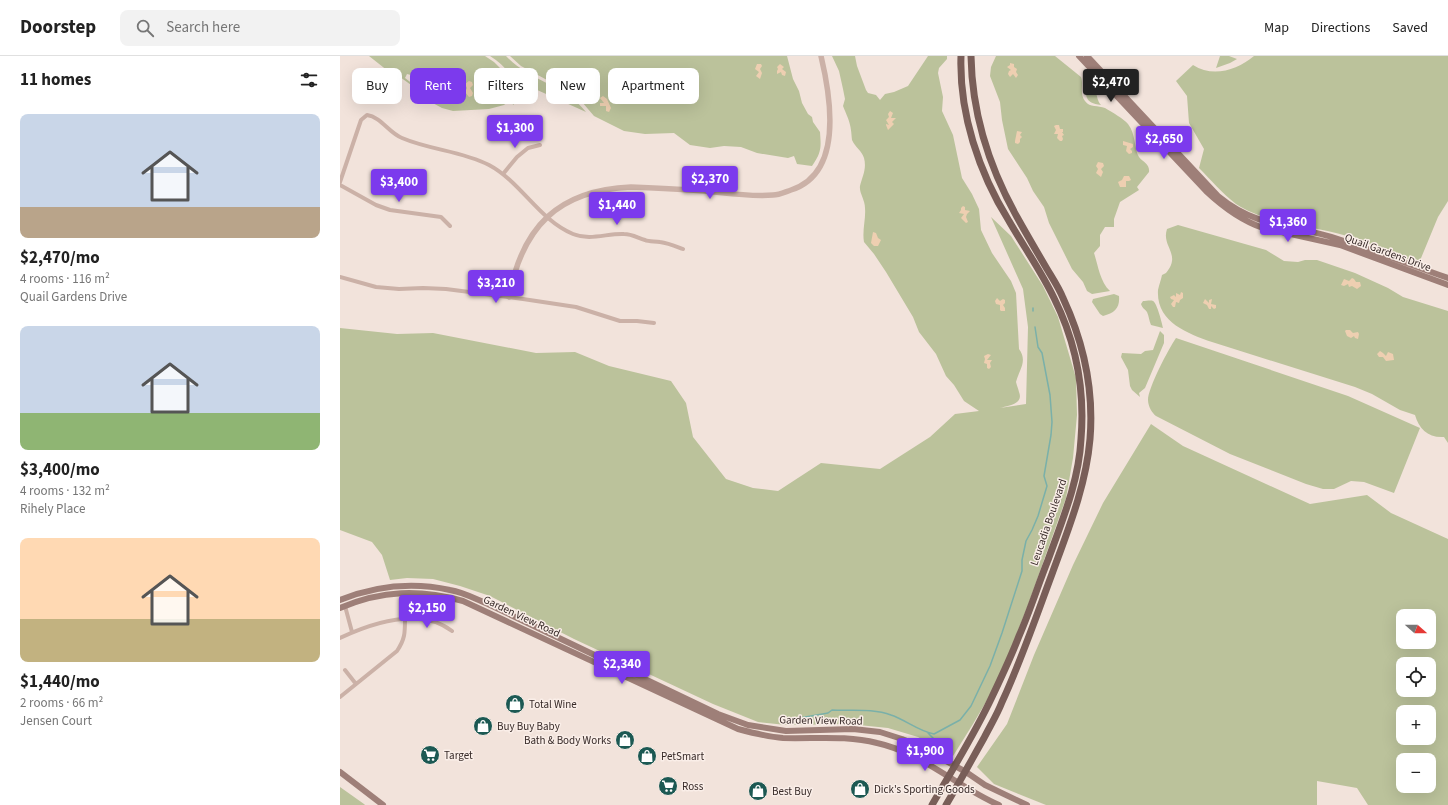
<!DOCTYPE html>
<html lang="en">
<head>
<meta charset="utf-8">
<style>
  :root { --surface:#fff; --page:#f2f2f2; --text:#222; --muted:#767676; --line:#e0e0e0; --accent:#7c3aed }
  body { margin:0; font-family:"Source Sans 3",sans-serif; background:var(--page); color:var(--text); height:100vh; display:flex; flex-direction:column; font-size:15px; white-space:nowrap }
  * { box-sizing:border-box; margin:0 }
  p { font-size:13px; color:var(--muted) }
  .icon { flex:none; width:22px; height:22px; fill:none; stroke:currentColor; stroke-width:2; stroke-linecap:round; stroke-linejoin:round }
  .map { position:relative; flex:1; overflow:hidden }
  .drawer { display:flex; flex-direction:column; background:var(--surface); width:340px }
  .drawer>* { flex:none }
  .top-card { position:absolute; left:12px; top:12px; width:380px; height:36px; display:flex; gap:8px }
  .needle { width:26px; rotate:111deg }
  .buttons { position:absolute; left:1056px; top:553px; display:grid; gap:8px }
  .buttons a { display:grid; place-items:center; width:40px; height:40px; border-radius:8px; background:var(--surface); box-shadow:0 4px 16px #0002; font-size:20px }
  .price { position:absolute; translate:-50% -34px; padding:0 9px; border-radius:4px; background:var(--accent); color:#fff; font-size:13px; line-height:26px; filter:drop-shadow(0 1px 2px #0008) }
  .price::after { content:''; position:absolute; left:50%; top:24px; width:12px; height:9px; margin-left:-6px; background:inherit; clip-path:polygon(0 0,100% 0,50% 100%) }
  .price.active { background:#222; color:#fff }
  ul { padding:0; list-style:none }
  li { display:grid; align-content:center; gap:8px; height:212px; padding:0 20px }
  li span { display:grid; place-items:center; height:124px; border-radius:8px; color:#555 }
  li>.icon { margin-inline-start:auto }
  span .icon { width:72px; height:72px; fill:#fffc; stroke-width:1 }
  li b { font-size:17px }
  h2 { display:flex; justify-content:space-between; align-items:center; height:48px; padding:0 20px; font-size:17px }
  .pill { padding:0 14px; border-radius:8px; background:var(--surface); box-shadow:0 4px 16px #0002; font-size:14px; line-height:36px }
  .pill.active { background:var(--accent); color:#fff }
  header { display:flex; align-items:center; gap:24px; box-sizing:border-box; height:56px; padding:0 20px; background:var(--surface); border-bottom:1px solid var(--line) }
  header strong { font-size:19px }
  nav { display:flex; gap:22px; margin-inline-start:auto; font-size:14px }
  .search { width:280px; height:36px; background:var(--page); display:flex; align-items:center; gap:10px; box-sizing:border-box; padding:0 14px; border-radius:8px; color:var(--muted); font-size:15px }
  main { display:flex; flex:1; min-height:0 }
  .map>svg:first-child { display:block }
  .green { fill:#bbc29b; fill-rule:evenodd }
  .sand { fill:#eecfb1 }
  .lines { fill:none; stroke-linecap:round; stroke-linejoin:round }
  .stream { stroke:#7ab0a9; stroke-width:1.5 }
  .minor { stroke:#cbb1a7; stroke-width:4 }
  .tertiary { stroke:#cbb1a7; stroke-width:5.5 }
  .secondary { stroke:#9e7f78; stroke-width:6 }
  .primary { stroke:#795e58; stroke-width:7 }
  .labels { text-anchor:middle; stroke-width:3; stroke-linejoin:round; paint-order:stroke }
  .street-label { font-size:11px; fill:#372a28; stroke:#faeee8 }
  .poi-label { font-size:11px; fill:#372a28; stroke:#faeee8; text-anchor:start }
</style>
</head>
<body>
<header>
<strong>Doorstep</strong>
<div class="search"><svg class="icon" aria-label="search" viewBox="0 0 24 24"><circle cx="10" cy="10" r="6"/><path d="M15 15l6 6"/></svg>Search here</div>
<nav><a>Map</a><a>Directions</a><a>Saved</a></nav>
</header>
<main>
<section class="drawer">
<h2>11 homes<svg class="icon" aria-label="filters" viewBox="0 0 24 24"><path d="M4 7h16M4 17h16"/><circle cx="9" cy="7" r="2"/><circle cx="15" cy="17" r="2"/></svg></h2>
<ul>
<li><span style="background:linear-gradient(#c9d6e8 75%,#b9a48a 0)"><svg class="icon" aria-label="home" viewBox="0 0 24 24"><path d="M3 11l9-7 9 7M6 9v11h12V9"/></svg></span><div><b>$2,470/mo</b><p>4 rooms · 116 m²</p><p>Quail Gardens Drive</p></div></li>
<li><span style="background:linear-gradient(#c9d6e8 70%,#8fb573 0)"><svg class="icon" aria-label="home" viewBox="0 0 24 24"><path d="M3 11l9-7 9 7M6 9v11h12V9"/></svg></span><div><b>$3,400/mo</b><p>4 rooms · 132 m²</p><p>Rihely Place</p></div></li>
<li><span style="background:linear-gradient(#ffd9b3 65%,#c2b280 0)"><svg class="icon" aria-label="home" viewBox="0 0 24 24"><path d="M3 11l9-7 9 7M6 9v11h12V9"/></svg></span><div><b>$1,440/mo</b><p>2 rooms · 66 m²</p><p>Jensen Court</p></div></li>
</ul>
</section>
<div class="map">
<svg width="1108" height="749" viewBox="0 0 1108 749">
  <rect width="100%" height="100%" fill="#f2e3db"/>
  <path class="green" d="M29,0H145L154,6L162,14L169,26L171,37L169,45L164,49L149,53L113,55L102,52L89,45L78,34L60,21L48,15ZM148,13L154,16L155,21L146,38L142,40L139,39L135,33L139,25V19L141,14ZM67,18L71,19L78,24L77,28L74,29L65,22ZM158,23L161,33L158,32L159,35L156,36L154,41L151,37ZM92,33L100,39V43L98,46L91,44L88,40V34Z
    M150,0H166C188,24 226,30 246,56L195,33H191L173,49C172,44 174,41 174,36C175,20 163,8 150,0Z
    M170,0H447L453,23L459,35L462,47L468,58L472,61L473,66L480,76C481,91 482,96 472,110L457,108L454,100L448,102L417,97L401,91L384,90L370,92L350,89L334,77L305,78L284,75L254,60L242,46L219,29L207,24L181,10Z
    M492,0H515L517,10L526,34L528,37L536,39L540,44L545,38L554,36L568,30L588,0H607V3L599,12L598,17L603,41L602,55L613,79L622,122L632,138L639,153L641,174L652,197L671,225L676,237L679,293C688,305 679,314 676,326C677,330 678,332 679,336C684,348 668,350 660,352L686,348L688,271L683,233L651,161L671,180L703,230L718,261L736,322L737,359L733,402L726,442L688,549L664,610L650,639L633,668L613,700L578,681L548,672L509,668L446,669L418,666L373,648L234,583L150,540L120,530L93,523L67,522L50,524L42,499L32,486L0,474V272L57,278L93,277L196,297L235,296L269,310L331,325L346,347L353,381L386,423L413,432L438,435L481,407L540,413L590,381L615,358L639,355L624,345L614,329L606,320L596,298L579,276L573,261L546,216L534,198L524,186C522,175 526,163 525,152C525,144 519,137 520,130C522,121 527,113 524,102C522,95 515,91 512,84C511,67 509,65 503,50L505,43L503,33L499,15Z
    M656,0H715L741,21C744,29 739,37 745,45C750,52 758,49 765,52C772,56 784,63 788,68C796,78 794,93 799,101C803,106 810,108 809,116L797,131L799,134L780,146L774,163V171H765L760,179V190L754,197C758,209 760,226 770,235L752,238L747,235L743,226L732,213L709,167L704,151L693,135L687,122L668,93L662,64L660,46L650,20L651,11Z
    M880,0H889L897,3L890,7L876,12Z
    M914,0H1108V145L1098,161L1079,207C1055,199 1032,188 1007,180C972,169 926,168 896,148C882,137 871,124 859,112L864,93L849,67L847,40L836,25L853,9C873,22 897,14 914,0Z
    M745,24C760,31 754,41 761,49C744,47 746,40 745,24Z
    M838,169L926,194L944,205L958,206L965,204H977L1015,217L1048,232L1063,241L1108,255V387L1104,381C1088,382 1079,373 1075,359L1060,354L1032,338L1015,331L872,286C847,277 816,266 818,234C819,229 821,224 822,219L826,217C842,198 821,191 827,173Z
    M774,238L779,240C780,252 775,257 763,260L760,258L752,246L753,243Z
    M803,245C806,245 811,244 813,245C817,247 822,267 823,272L811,269C809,265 809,260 807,256C805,253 802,252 801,248Z
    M820,275L824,279V287L805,332L799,337L800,341L792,334L790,330L788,314L781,301L782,297L801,298L805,295L813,294Z
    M836,282L1008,340L1080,372L1054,437L1024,426L1011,425L994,433H983L966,428L890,398L816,360C812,357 808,350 808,344C808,332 829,292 836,282Z
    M811,368L843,390L970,448L1027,439L1051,457L1108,483V749H1028L1017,732L977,725V749H706L654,728L637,711L667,668L694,599L733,509L763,447ZM1063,560H1089V586H1063ZM1063,608H1089V634H1063ZM1063,656H1089V682H1063ZM1063,704H1089V730H1063Z
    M0,731L24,748L25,749H0Z"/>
  <path class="sand" d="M670,7L674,8V11L677,13L676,16L678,19L676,22L673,18L670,21L668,18L669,15L671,14L667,11L670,9Z
    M417,8H421L422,10L420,13L422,17L420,23L416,20L419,16L415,13Z
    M440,8L444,11L442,13L446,16L445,20L442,19L441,16L437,18V15L438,13L437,11Z
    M289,18L292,23H294L295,21L299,22L298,28L295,29L290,25H285L283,19Z
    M158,23L162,24L160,28L162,32L161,33L158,32L159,37L156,36L154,41H152L151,37Z
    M129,25L132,26L133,29L130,32L133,37L132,40L129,41L125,36L127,32L125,28Z
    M263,40L267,43L271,52L269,56L266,55V50H260V47H264L260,42Z
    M550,55L553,57L551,62H556L552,66L554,68L548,74L546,69V68L549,69L546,64L549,61L548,58Z
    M716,69H719L720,73H723V76H722L724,79L722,80L723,83L722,85H720L717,82L718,78H714L716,74L714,70Z
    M677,75L682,76L680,79L682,81L680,83V86L678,88L675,87V85Z
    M783,85L793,88V91L790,93L792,95V97L789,98L786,95L787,90L783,89Z
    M758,106L763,107L764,110L761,113L763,116L761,121L756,117L758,113L756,110Z
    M784,120H789L791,124L789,125H786V131H780L778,126L782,124Z
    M623,150L625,151V154L630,155L627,158L626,161L628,166L626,167L621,162L624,158L619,157L621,154V152Z
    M533,176L536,177L538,182L541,184L538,190H534L531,187Z
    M1012,222L1014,223L1016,226H1020L1021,230L1017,233L1012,230L1009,231L1008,228L1004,230L1001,229L1004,223L1009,225Z
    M841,236L843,237V242L840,244L839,247L836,246L835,251H833L831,248L834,244L831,243L830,241L834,239L836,241V237L840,239Z
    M657,242L660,245L663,243L665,244V247L663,249L665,252V255H661L660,254V249L656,248L655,245Z
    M865,243L869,247V244L872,243L871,248L876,249V252L874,253L871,250V253H869L867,249L863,247Z
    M1006,274H1010L1013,277L1018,276L1019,278L1018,283L1015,282L1014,280L1011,282L1007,280L1005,275Z
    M1040,295L1043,297L1046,300L1048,296L1053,298L1054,304L1046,305L1043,301H1039L1037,298Z
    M648,298L651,299L647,304H652L650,307L651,311L649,313L647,312V308L644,307L645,303L644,300Z"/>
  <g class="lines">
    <path class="stream" d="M693,252V255
      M454,663L488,657L492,654C511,655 533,652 551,659C566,664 578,675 594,678L620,664L631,650L650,610L662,577L682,515V504L686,485L692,474L698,460L707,430L704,420L711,379L712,366L710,339L702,297L698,291L695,271
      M588,677L597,686L606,688"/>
    <path class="minor" d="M163,118L177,101L188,92L200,89
      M0,126L21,64L27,59C41,61 49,77 62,82C90,94 122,95 149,109C181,126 199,164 233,178C250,185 268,177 284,178C292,178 298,182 305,184C309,186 315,185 320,186C328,187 335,190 343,193
      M0,129L36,149L50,154L101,161L110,170
      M0,221L36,231L59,233L83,232L106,233L183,243L236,251L280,265H297L314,267
      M5,550L12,576
      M0,582C32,567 80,551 112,575
      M5,614L16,628
      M0,641L57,595C65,583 65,577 65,563"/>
    <path class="tertiary" d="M169,241C182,171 218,134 291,131C315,132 339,133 364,135C386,137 410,141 433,139C439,139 445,136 451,134C504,117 491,42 481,0"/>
    <path class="secondary" d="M739,0L866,135C883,151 900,164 923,172L1000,189L1108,229
      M747,0L878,140C918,173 953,168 998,183C1035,195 1071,209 1108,222
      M0,544C35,530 73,526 110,534C123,536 136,543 148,548L378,658L408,669L446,675L513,673L540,676L562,683L579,690L626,716L645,729L687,749
      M0,552C42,534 80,533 123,545L398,673C413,677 428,681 443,682C475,683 506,679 537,687C583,697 617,731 659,749
      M0,716L43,749"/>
    <path class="primary" d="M592,749C612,714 634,679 651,643C661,622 671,601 679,580C690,555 698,529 708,504C722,465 739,425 741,383C745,334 736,286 714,242C701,215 684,191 669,165C639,117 619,57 621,0
      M606,749C619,727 631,705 644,682C650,670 657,659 662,646C681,605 696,561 712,518C728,474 746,430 750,383C754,334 743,285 723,242C719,232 713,223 707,213C697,196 687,179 677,161C649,111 632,58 631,0"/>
  </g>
  <defs>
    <symbol id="shop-disc" viewBox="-11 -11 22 22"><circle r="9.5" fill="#1c5953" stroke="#faeee8"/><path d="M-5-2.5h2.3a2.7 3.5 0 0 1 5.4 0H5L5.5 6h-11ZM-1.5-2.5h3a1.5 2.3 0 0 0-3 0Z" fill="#fff"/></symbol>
    <symbol id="supermarket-disc" viewBox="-11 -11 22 22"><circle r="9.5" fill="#1c5953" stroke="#faeee8"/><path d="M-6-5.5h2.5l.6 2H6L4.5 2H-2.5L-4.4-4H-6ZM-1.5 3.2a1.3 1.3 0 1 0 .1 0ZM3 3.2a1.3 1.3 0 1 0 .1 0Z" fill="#fff"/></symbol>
  </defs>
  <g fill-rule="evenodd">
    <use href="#shop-disc" x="164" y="637" width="22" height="22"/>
    <use href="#shop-disc" x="132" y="659" width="22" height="22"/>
    <use href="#shop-disc" x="274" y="673" width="22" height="22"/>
    <use href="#supermarket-disc" x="79" y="688" width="22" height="22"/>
    <use href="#shop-disc" x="296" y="689" width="22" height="22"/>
    <use href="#supermarket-disc" x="317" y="719" width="22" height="22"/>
    <use href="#shop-disc" x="509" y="722" width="22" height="22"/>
    <use href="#shop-disc" x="407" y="724" width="22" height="22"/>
  </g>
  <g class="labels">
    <g class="street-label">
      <text transform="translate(1048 196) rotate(20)" y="4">Quail Gardens Drive</text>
      <text transform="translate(708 466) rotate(-71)" y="4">Leucadia Boulevard</text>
      <text transform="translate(182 560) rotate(25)" y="4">Garden View Road</text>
      <text transform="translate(481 664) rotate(1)" y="4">Garden View Road</text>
    </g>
    <g class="poi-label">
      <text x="189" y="652">Total Wine</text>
      <text x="157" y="674">Buy Buy Baby</text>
      <text x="271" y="688" text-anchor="end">Bath &amp; Body Works</text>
      <text x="104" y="703">Target</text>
      <text x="321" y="704">PetSmart</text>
      <text x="342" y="734">Ross</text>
      <text x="534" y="737">Dick's Sporting Goods</text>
      <text x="432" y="739">Best Buy</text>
    </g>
  </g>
</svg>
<div class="buttons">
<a><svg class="needle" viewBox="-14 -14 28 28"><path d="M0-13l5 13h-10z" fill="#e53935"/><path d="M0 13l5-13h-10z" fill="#767676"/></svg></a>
<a><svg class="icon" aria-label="locate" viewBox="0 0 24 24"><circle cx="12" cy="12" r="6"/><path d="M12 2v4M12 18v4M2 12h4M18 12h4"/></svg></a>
<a>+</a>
<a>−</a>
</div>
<b class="price active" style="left:771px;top:47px">$2,470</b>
<b class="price" style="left:175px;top:93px">$1,300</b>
<b class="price" style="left:824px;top:104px">$2,650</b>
<b class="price" style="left:370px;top:144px">$2,370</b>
<b class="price" style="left:59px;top:147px">$3,400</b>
<b class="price" style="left:277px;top:170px">$1,440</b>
<b class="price" style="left:948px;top:187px">$1,360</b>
<b class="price" style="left:156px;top:248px">$3,210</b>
<b class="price" style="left:87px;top:573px">$2,150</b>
<b class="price" style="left:282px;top:629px">$2,340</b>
<b class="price" style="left:585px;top:716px">$1,900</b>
<div class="top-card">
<a class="pill">Buy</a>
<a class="pill active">Rent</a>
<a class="pill">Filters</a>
<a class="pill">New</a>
<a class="pill">Apartment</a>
</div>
</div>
</main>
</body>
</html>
